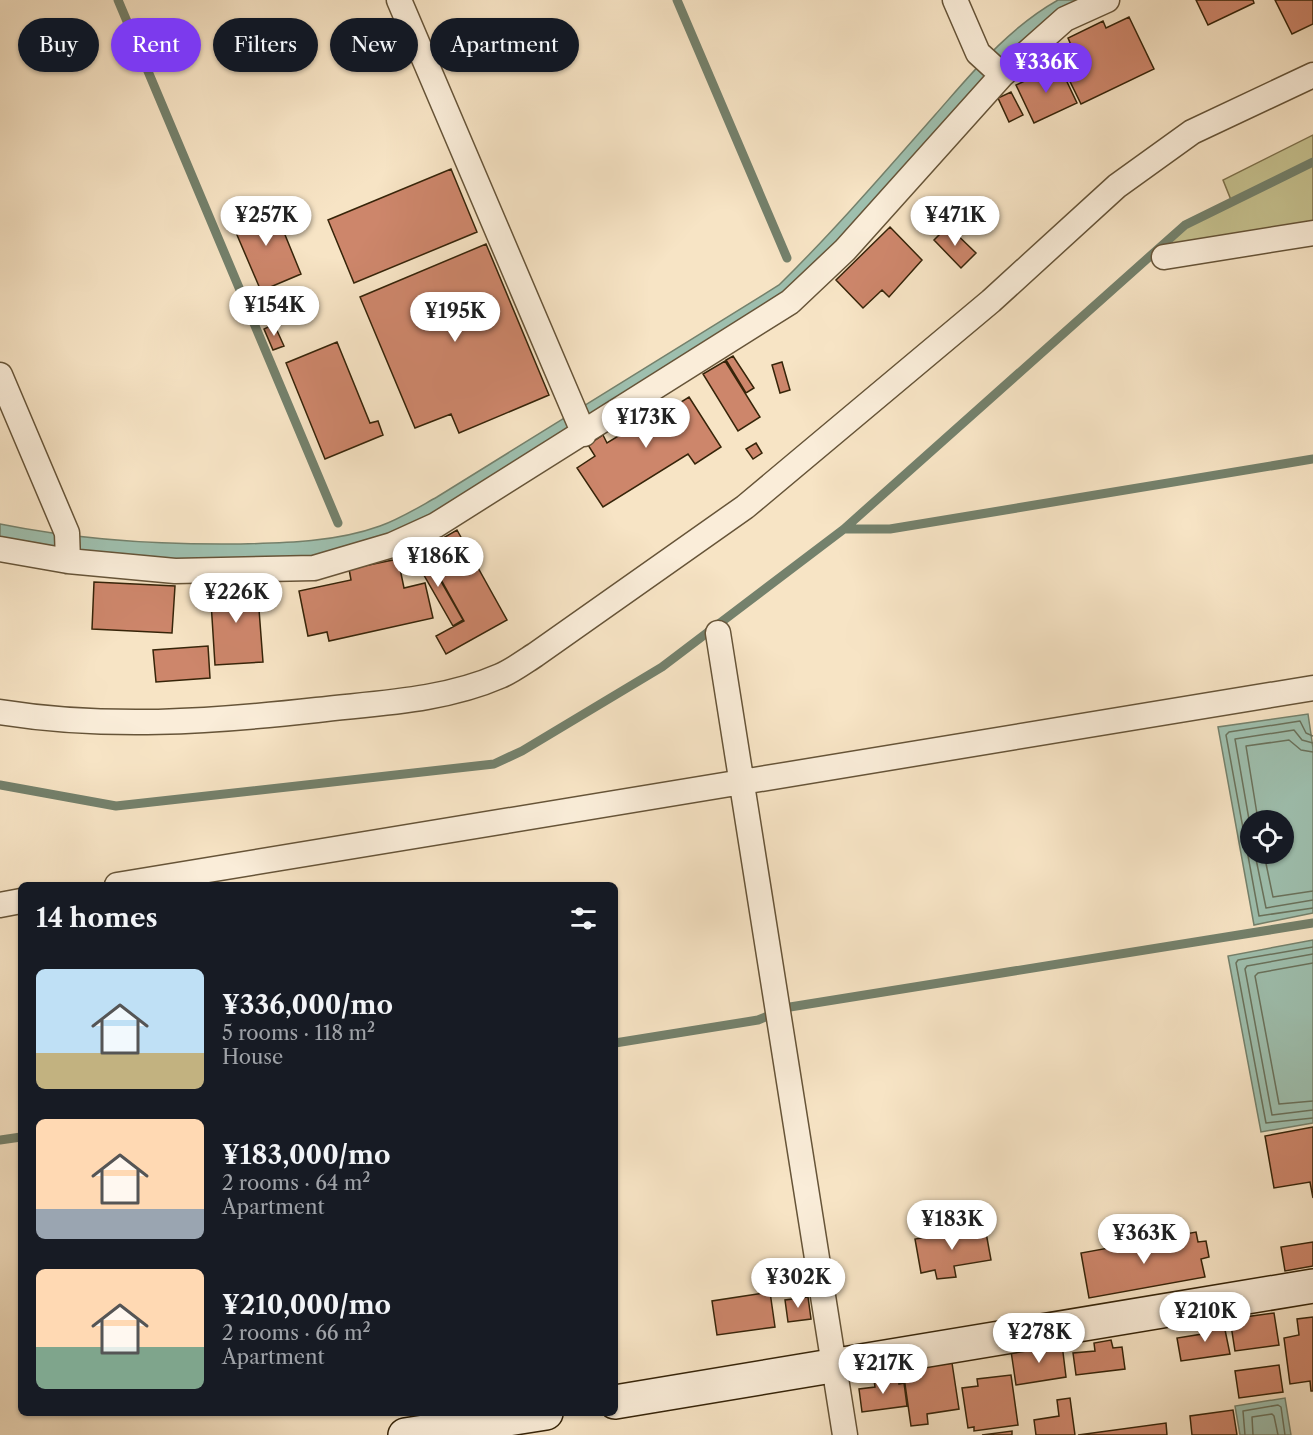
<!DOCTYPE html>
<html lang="en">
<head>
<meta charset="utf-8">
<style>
  :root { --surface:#171b24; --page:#20242c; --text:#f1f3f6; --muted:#9ea1a6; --accent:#7c3aed }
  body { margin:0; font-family:"Libre Caslon Text",serif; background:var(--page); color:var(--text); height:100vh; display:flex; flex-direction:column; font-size:22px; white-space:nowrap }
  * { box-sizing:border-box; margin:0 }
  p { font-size:20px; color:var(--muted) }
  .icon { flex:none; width:33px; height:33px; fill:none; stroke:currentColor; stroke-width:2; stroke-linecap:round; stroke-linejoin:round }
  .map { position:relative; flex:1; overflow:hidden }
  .drawer { position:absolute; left:18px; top:882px; width:600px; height:534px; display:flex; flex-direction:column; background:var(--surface); border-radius:9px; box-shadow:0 2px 4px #0004 }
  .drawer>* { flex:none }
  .hud { position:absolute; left:18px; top:18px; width:600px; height:54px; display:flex; gap:12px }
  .fabs { position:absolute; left:1240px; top:810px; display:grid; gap:12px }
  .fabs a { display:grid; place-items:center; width:54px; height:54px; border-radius:50%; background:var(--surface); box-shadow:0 2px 4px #0004; font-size:30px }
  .price { position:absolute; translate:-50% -51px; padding:0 14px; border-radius:21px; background:#fff; color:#222; font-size:20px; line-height:39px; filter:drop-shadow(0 2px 3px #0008) }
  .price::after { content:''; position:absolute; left:50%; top:36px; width:18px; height:14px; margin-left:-9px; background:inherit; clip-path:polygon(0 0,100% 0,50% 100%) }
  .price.current { background:var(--accent); color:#fff }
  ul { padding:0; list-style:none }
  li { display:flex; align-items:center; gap:18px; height:150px; padding:0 18px }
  li span { display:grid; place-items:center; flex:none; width:168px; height:120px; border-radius:9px; color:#555 }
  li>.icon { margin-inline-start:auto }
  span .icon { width:72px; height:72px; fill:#fffc; stroke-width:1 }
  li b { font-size:26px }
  h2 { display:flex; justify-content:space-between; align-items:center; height:72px; padding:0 18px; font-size:26px }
  .chip { padding:0 21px; border-radius:27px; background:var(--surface); box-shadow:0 2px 4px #0004; font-size:21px; line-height:54px }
  .chip.current { background:var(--accent); color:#fff }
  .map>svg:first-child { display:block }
  .green { fill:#c5c18f; stroke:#7e724c; stroke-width:1.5 }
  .water { fill:#9ebfae; stroke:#74816c; stroke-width:1.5; fill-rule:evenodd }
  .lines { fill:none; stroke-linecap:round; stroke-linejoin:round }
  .shore { stroke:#6a725c; stroke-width:1.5 }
  .stream { stroke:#74816c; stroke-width:9 }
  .building { fill:#cd866b; stroke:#362409; stroke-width:1.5 }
  .street-casing { stroke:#665438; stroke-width:27 }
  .secondary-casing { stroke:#362409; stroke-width:36 }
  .street { stroke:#faedd9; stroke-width:24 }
  .secondary { stroke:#faedd9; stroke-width:33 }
</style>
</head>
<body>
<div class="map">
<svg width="1313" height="1435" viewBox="0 0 1313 1435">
  <rect width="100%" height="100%" fill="#f7e4c5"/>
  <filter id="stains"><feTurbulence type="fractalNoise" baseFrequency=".00333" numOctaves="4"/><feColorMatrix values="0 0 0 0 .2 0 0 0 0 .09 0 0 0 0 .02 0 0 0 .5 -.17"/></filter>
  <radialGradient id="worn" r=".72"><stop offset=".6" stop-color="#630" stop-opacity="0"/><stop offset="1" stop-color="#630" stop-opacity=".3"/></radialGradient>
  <path class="green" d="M1313,135V225L1155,251L1185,225L1231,200L1223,180Z"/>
  <path class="water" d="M1058,0H1088L804,280L445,509C404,529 362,548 317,555C213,570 103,556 0,539V524C79,540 159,545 240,544C286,543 336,542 380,526C400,519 419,507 437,497L779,285C834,231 884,173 935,115C972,73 1008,28 1058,0Z
    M1308,714L1313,748V913L1254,925L1218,727ZM1284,820V854H1251V820Z
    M1313,940V1123L1261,1132L1228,956Z
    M1285,1398L1291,1435H1240L1235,1406Z"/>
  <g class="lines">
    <path class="shore" d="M1313,736L1306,733L1300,721L1229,732L1226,735L1259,916L1313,908
      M1258,820L1246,746L1289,740L1301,750L1313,752
      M1251,831L1235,739L1294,730L1302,740L1313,743
      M1255,854L1266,908L1313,900
      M1264,854L1273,897L1313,891
      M1313,947L1238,960L1236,963L1266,1123L1313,1118
      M1313,954L1247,966L1245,969L1272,1115L1313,1110
      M1313,963L1258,973L1255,976L1279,1104L1313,1101
      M1245,1435L1243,1411L1278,1405L1281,1407L1285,1435
      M1253,1435L1252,1417L1272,1414L1274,1416L1278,1435"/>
    <path class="stream" d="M118,0L338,523
      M677,0L787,258
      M844,529H890L1313,459
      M0,785L116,806L494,764L522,751L662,667L844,529L1185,225L1313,162
      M615,1043L758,1020L790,1007L1313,923
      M0,1140L21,1137"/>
  </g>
  <path class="building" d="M1196,0H1253L1254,3L1208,25Z
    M1275,0H1313V24L1292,34Z
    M1129,17L1154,69L1081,104L1059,59L1074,52L1068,38L1103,21L1106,28Z
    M1059,65L1077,103L1034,123L1016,85Z
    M1011,92L1023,115L1009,122L998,98Z
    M451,169L477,232L354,283L328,220Z
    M272,203L301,274L261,291L231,221Z
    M948,226L976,253L961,268L934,240Z
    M890,227L922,260L889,297L882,290L863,308L836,280Z
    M486,244L549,395L459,433L451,414L415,428L360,297Z
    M274,324L284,346L273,350L264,329Z
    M337,342L370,423L378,421L383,435L325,459L286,363Z
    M733,356L754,388L746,393L726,360Z
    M725,361L760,417L738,431L703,374Z
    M782,362L790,390L780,393L772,365Z
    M689,397L721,447L695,464L688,454L603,507L577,468L595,456L588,445L603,435L607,443L625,432L619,422L650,402L659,416Z
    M756,443L762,453L753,459L746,449Z
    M457,530L507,620L446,654L436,636L464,621L424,549Z
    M423,550L463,620L453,626L413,556Z
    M398,559L404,588L425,583L433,618L329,641L327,632L308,636L299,591L351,580L349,569Z
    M94,582L175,586L172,633L92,629Z
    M277,582V590L266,591L265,583Z
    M257,583L263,662L215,665L210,586Z
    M208,646L210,678L156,682L153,650Z
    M1313,1127V1198L1310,1182L1274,1188L1265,1136Z
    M985,1227L991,1260L954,1266L956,1277L937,1279L935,1270L921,1273L915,1239Z
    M1196,1232L1198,1242L1206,1241L1209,1257L1201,1259L1205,1277L1089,1298L1081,1253Z
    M1313,1242V1266L1285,1271L1281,1247Z
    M770,1292L775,1327L717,1335L712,1301Z
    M808,1297L811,1319L788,1322L785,1300Z
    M1274,1313L1279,1345L1235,1351L1230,1319Z
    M1313,1317V1391H1311L1310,1381L1290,1384L1284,1338L1299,1335L1297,1319Z
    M1223,1320L1230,1354L1181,1361L1177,1338L1202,1334L1201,1323Z
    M1111,1340L1113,1348L1122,1347L1125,1369L1076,1375L1073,1353L1095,1351L1094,1343Z
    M1062,1344L1066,1377L1016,1385L1011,1351Z
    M952,1363L959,1409L927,1414L928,1424L911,1426L903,1370Z
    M1279,1365L1283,1392L1239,1398L1235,1371Z
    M1011,1375L1018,1425L974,1431V1427L968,1428L962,1388L978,1386L977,1379Z
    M898,1377L899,1384L904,1383L907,1406L862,1412L859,1389L875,1387L874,1380Z
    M1070,1398L1075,1435H1036L1034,1420L1059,1416L1057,1400Z
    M1233,1410L1237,1435H1192L1190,1416Z
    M1166,1423L1167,1435H1078Z
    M1012,1431V1435H982Z"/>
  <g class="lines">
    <defs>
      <path id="street" d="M399,0L584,434
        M955,0L978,53L1002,75
        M1164,257L1313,233
        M0,375L67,533L68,561
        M0,549L68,561L175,571L314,568L392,545L436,525L790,302L845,250L1002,75L1065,19L1107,0
        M718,633L845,1435
        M0,712C107,729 210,722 317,710C377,703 443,701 500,676C512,671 524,662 535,655L745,507L991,301L1117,186L1192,132L1313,75
        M117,885L1313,688
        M0,905L21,901"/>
      <path id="secondary" d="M615,1402L1313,1286
        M405,1435L546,1413"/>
    </defs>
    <use href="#street" class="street-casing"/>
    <use href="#secondary" class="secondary-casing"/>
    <use href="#street" class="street"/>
    <use href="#secondary" class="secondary"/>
  </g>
  <rect width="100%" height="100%" filter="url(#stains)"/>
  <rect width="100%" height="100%" fill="url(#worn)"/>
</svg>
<div class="fabs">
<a><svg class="icon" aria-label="locate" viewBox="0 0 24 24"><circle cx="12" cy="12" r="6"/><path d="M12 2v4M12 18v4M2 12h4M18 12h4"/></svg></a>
</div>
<b class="price current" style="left:1046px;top:94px">¥336K</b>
<b class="price" style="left:266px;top:247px">¥257K</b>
<b class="price" style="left:955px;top:247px">¥471K</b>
<b class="price" style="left:274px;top:337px">¥154K</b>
<b class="price" style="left:455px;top:343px">¥195K</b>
<b class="price" style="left:646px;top:449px">¥173K</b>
<b class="price" style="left:438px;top:588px">¥186K</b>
<b class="price" style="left:236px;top:624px">¥226K</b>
<b class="price" style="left:952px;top:1251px">¥183K</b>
<b class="price" style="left:1144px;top:1265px">¥363K</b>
<b class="price" style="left:798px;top:1309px">¥302K</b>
<b class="price" style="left:1205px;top:1343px">¥210K</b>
<b class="price" style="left:1039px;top:1364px">¥278K</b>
<b class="price" style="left:883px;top:1395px">¥217K</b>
<div class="hud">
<a class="chip">Buy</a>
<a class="chip current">Rent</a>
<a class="chip">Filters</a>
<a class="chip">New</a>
<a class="chip">Apartment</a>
</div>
<section class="drawer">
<h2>14 homes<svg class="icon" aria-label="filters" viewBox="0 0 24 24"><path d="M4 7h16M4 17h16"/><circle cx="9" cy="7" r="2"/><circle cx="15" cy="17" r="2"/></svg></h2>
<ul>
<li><span style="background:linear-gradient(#bfe0f5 70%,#c2b280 0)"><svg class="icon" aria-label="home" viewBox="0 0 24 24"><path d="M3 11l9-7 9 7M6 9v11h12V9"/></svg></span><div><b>¥336,000/mo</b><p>5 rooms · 118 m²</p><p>House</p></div></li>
<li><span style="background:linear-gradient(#ffd9b3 75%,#9aa5b1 0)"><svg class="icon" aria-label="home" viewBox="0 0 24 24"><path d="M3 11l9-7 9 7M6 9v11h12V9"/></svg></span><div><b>¥183,000/mo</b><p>2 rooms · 64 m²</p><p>Apartment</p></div></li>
<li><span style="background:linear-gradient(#ffd9b3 65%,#7fa58c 0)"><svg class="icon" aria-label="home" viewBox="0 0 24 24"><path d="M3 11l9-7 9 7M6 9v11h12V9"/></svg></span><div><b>¥210,000/mo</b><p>2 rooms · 66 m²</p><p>Apartment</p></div></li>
</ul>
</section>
</div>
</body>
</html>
